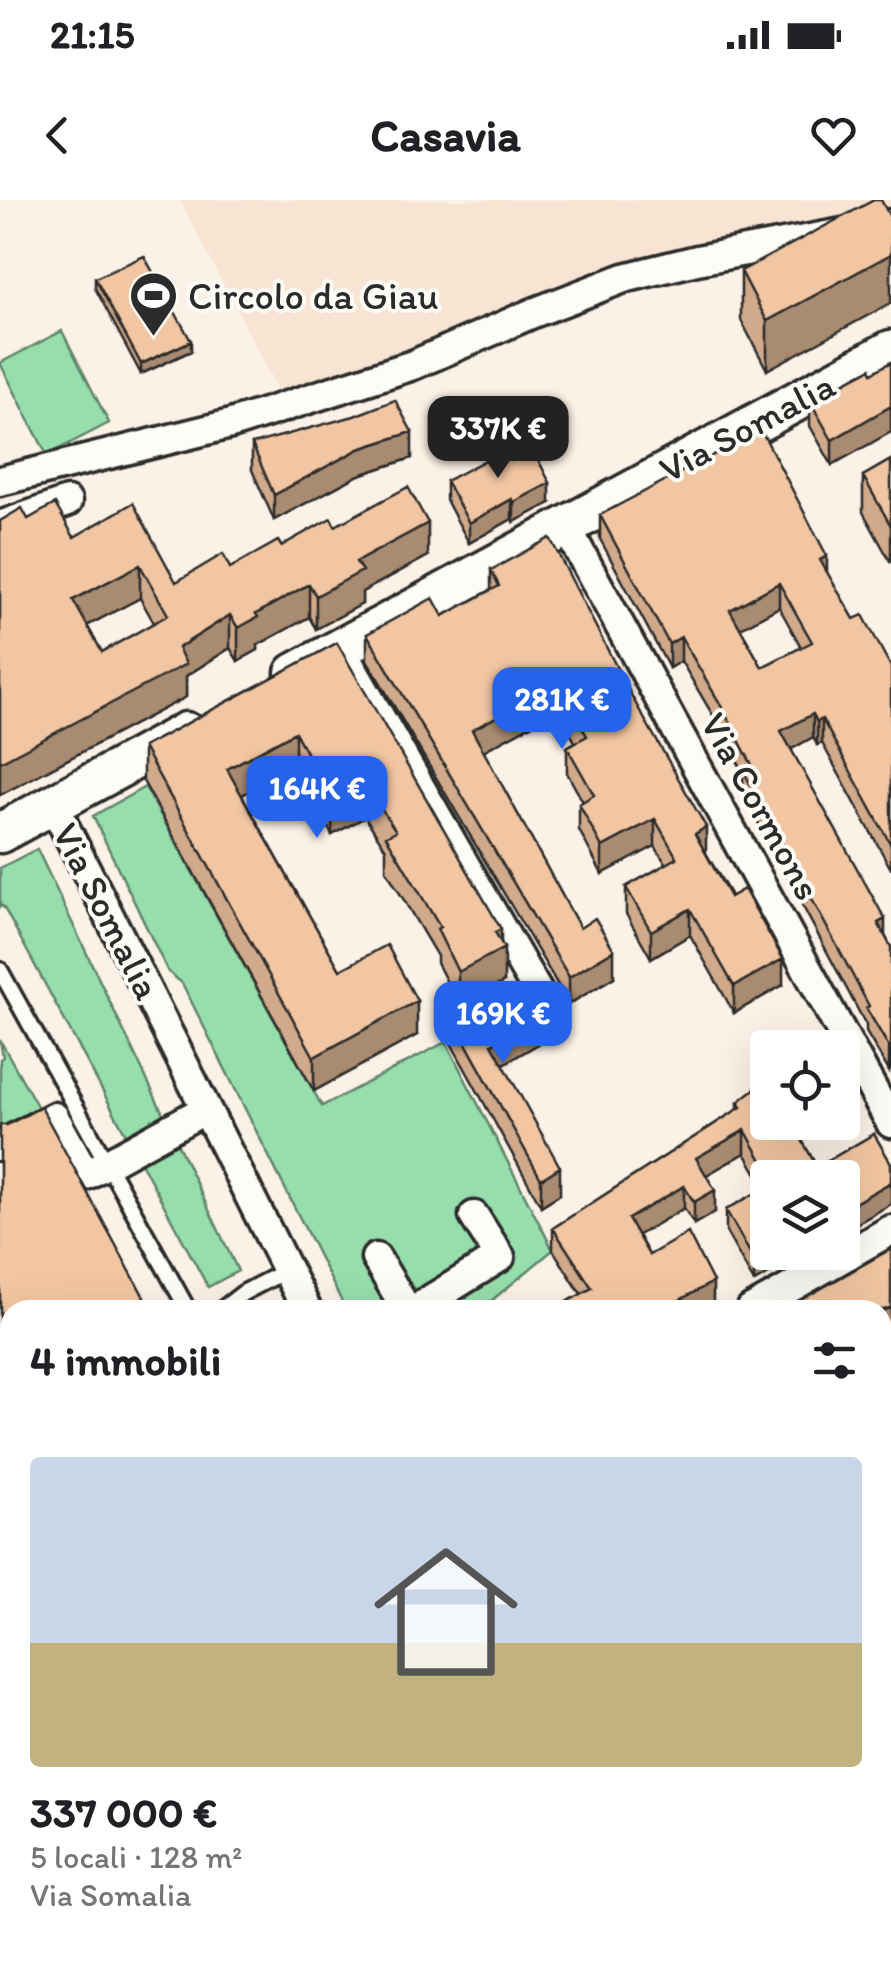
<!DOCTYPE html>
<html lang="it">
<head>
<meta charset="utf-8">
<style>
  :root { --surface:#fff; --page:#f6f6f6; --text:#202124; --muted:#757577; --accent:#2563eb }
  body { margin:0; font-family:Itim,sans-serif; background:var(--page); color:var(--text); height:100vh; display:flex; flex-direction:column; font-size:38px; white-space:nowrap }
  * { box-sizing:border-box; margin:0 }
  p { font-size:32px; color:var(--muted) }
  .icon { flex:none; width:55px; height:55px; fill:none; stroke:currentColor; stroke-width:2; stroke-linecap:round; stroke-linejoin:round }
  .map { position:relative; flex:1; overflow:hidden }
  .sheet { position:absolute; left:0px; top:1100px; width:892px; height:672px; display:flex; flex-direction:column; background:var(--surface); border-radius:30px 30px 0 0; box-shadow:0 10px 40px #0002 }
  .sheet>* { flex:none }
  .controls { position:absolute; left:750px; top:830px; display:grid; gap:20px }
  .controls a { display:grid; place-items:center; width:110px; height:110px; border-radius:10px; background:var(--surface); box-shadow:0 10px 40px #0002; font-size:50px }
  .price { position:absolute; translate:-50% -85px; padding:0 22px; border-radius:20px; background:var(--accent); color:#fff; font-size:32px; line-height:65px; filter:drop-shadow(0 2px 5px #0008) }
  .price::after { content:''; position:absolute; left:50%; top:60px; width:30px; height:22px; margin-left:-15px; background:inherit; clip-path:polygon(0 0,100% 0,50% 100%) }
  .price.selected { background:#222; color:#fff }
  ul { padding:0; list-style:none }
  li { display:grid; align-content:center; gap:20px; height:530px; padding:0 30px }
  li span { display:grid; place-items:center; height:310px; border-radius:10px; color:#555 }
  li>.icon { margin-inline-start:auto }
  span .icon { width:180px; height:180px; fill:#fffc; stroke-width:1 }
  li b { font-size:42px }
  h2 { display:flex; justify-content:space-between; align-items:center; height:120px; padding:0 30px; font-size:42px }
  .status { display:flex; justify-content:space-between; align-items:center; height:70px; padding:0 50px; background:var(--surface); direction:ltr }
  .status svg { height:28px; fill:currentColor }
  header { display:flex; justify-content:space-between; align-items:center; height:130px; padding:0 30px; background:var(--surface); font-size:45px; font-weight:800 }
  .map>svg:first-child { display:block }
  .built { fill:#f8e4d2 }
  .green { fill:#96deac; stroke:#60846c; stroke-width:2.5 }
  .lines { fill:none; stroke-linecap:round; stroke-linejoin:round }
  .lane-casing { stroke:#2b2b2b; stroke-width:21 }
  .street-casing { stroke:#2b2b2b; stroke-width:35 }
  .secondary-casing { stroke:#2b2b2b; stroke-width:45 }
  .lane { stroke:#fdfcf7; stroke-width:14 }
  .street { stroke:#fdfcf7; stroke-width:28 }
  .secondary { stroke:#fdfcf7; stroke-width:38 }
  .wall { fill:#d0aa8b; stroke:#2b2b2b; stroke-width:2.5; fill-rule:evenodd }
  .shaded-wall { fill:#a98b71; stroke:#2b2b2b; stroke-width:2.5 }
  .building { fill:#f2c6a2; stroke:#2b2b2b; stroke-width:2.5; fill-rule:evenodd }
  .labels { text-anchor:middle; stroke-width:8; stroke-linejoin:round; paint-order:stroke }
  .poi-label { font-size:38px; fill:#2b2b2b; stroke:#fdfcf7; text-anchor:start }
  .street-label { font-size:38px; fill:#2b2b2b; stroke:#fdfcf7 }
</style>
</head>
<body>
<div class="status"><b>21:15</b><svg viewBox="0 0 49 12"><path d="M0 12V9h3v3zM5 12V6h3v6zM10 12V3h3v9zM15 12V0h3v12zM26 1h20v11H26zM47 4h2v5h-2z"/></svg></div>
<header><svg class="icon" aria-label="back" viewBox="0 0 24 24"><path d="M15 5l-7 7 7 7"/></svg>Casavia<svg class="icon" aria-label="heart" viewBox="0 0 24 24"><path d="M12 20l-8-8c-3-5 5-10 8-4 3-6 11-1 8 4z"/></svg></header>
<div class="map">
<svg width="891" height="1772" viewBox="0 0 891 1772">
  <rect width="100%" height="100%" fill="#fbf1e6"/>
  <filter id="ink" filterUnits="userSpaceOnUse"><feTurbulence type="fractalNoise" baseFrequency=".01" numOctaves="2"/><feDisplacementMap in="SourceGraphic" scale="20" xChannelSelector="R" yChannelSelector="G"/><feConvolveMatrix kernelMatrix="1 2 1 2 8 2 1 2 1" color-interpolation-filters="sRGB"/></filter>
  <g filter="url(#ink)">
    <path class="built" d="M180,0H891V13L619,69L571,83L458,130L416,155L281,196Z"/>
    <path class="green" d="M62,131L109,223L47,255L0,163Z
      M145,587L322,906L446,842L553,1050L480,1110H346L182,783L168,772L93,616Z
      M37,649L238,1071L208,1087L3,706L0,707V668Z
      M0,840L41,913L0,935V859L3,857Z"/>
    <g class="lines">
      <defs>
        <path id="lane" d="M0,770L188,1110
          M221,1110L243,1093L287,1070
          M796,1762L801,1772"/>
        <path id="street" d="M0,281L231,224L413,165L533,113L624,78L697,60L891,24
          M565,325L891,923
          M0,326L67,302
          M340,448L547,808
          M53,604L307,1110
          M0,946L54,917L86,975L206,909
          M376,1058L407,1110
          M414,1110L500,1057L474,1016
          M751,1110L891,1030
          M882,1401L891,1396
          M882,1421L891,1437
          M646,1762L651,1772
          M197,1772L215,1762"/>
        <path id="secondary" d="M295,473L891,150
          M0,633L186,532"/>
      </defs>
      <use href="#lane" class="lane-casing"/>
      <use href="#street" class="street-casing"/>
      <use href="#secondary" class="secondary-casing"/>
      <use href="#lane" class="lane"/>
      <use href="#street" class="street"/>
      <use href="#secondary" class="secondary"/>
    </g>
    <path class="wall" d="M891,19L767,170L741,120V71Z
      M95,78L191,151L141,174L95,88Z
      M870,169L832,265L810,226V201Z
      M252,244L412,258L359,275L274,320L252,270Z
      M891,260V363L863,312V276Z
      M446,281L550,303L514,322L512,319L469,343L446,300Z
      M600,315L827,373L854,419L891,467V669L822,543L817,545L813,537L791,549L891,747L889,871L866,832V825L743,594V572L718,524L681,461L669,468L600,339ZM779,407L801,447L762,467L740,428Z
      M28,319L74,337L176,382L230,368L335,326L428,356L362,392V404L316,429L309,417L258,445V450L238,461L230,448L186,476V497L0,595V321ZM140,398L154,423L102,452L87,426Z
      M491,370L706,653L783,785L734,813L690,735L651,758L626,714V687L666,664L655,646L602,674L579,630V604L583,602L567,573V547L575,542L560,514L556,517L553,513L483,551L580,728L614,777L569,804L367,460V434L443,416L491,390Z
      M337,443L501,741L504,782L475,797L488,821L545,840L503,864L560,994L541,1006L442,827V800L453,794L437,763V756L386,670V649L365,617L332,635L295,566L242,595L340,770L417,835L314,891L143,581V547Z
      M738,902L801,939L817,967L874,934L851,1027L842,1013V978H768V1052H803V1055L754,1082L726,1032V1010L765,988L745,953L706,975L715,1012L694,1024L684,1008L638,1035L649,1055L713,1104L581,1094L553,1050V1028L738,909Z
      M10,1521V1709L9,1710L0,1692V1638L5,1635L0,1627V1526Z
      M882,1521L891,1772L876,1770L872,1762H882Z
      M343,1762H421L427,1772H348Z
      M542,1762H616L621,1772H547Z
      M679,1762H796L797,1772H684Z"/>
    <path class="shaded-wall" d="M891,54V103L767,170V121Z
      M191,141V151L141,174V164Z
      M891,206V232L832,265V240Z
      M412,232V258L359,275L274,320V295L359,249Z
      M550,283V303L514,322V302Z
      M512,299V319L469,343V323Z
      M428,323V356L362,392V404L316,429V396L356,362Z
      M827,356V380L820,360Z
      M140,365V398L73,433V400Z
      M779,383V407L730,434V410Z
      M309,384V417L258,445V450L238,461V428L256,414Z
      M230,415V448L186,476V497L0,595V562Z
      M681,437V461L669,468V444Z
      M553,486V513L472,557V530Z
      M560,488V514L556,517V490Z
      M813,514V537L781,555V531Z
      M822,519V543L817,545V522Z
      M295,532V566L227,603V569Z
      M365,584V617L332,635V601Z
      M655,619V646L602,674V647Z
      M706,627V654L695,634Z
      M690,709V735L651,758V731Z
      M885,719V743L878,723Z
      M501,729V750L504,748V782L458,805V772L495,732Z
      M614,750V777L569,804V777Z
      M783,759V785L734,813V786Z
      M417,801V835L314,891V857Z
      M545,814V840L492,871V844Z
      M891,846V870L889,871V847Z
      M852,889V911L842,916V894Z
      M792,922H831L792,944Z
      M745,930V953L696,981V958Z
      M560,967V994L541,1006V979Z
      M891,982V1004L851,1027V1005Z
      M684,986V1008L628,1041V1019Z
      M715,990V1012L694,1024V1002Z
      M768,1052H803V1055L754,1082V1060Z
      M713,1082V1104L702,1110H661Z
      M891,1107V1130L882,1135V1111Z
      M10,1352V1389L0,1394V1358Z
      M891,1456V1480L882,1484V1461Z
      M103,1762H170L152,1772H86Z
      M812,1762H829L812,1772Z"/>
    <path class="building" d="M874,0H881L891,19V54L767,121L741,71Z
      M144,56L191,141L141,164L95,78Z
      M891,162V206L832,240L810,201L870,169L872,173Z
      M395,200L412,232L359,249L274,295L252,244L354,216Z
      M761,230L827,356L820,360L854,419L863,415L891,467V645L822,519L817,522L813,514L781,531L885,719L878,723L891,747V846L889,847L866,808L869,806L743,570L752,565L718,500L681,437L669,444L600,315ZM779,383L812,442L762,467L730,410Z
      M527,238L550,283L514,302L512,299L469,323L446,281Z
      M891,260V326L863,276Z
      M408,287L428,323L356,362L362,371L316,396L309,384L256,414L258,417L238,428L230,415L178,448L186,464L0,562V321L22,308L28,319L55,304L74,337L133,303L176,382L223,354L230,368L278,341L281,346L331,318L335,326ZM140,365L168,415L102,452L73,400Z
      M550,338L632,497L706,627L695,634L730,697L744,689L783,759L734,786L690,709L651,731L626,687L677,658L655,619L602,647L579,604L594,595L567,547L587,536L560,488L556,490L553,486L472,530L580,728L595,718L614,750L569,777L367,434L433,398L443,416L499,386L491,370Z
      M337,443L501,729L495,732L504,748L458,772L437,729L440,727L386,636L396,631L365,584L332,601L295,532L227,569L340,770L387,745L417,801L314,857L143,547Z
      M469,786L488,821L535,794L545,814L492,844L560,967L541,979L442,800Z
      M842,872L852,889L842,894Z
      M768,878V922H792L817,967L874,934L891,963V982L851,1005L842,990V978H772L745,930L696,958L715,990L694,1002L684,986L628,1019L649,1055L688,1033L713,1082L661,1110H552L592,1088L553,1028L741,907L738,902Z
      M41,907L151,1110H10V1352L0,1358V925H7Z
      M768,986V1052L754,1060L726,1010Z
      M891,1049V1107L882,1111V1110H783Z
      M882,1428H891V1456L882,1461Z
      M891,1517V1772H872L885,1765L882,1759V1521Z
      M10,1521V1611L0,1593V1526Z
      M10,1632V1676H9L0,1659V1638Z
      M10,1748V1762H103L86,1772H0V1754Z
      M215,1762H313L318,1772H190L198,1767L200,1771Z
      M359,1762H421L427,1772H364Z
      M556,1762H616L621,1772H561Z
      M692,1762H792L797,1772H697Z"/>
  </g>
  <defs>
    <symbol id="stadium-pin" viewBox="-11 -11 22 30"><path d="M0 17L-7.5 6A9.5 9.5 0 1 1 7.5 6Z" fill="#2b2b2b" stroke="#fdfcf7"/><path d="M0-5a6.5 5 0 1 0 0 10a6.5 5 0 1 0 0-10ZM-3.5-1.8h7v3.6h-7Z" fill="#fff"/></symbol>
  </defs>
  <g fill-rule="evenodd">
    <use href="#stadium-pin" x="126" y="68" width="55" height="75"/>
  </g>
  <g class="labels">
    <g class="poi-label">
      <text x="188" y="109">Circolo da Giau</text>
    </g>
    <g class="street-label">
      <text transform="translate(747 227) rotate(-28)" y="13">Via Somalia</text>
      <text transform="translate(761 606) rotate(61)" y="13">Via Cormons</text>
      <text transform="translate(107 711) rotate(63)" y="13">Via Somalia</text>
    </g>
  </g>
</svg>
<div class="controls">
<a><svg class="icon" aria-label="locate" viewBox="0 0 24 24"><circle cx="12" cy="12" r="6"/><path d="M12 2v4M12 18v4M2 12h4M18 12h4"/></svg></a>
<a><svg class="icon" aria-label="layers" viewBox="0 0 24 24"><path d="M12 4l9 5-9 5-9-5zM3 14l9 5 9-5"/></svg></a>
</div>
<b class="price selected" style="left:498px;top:281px">337K €</b>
<b class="price" style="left:562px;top:552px">281K €</b>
<b class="price" style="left:317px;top:641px">164K €</b>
<b class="price" style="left:503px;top:866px">169K €</b>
<section class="sheet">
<h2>4 immobili<svg class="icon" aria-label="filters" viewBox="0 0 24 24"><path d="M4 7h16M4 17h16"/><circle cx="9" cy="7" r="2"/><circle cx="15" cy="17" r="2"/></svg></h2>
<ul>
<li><span style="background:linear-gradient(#c9d6e8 60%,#c2b280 0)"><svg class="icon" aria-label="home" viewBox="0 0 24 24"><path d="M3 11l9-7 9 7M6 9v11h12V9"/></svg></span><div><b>337 000 €</b><p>5 locali · 128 m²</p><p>Via Somalia</p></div></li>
</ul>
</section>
</div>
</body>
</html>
